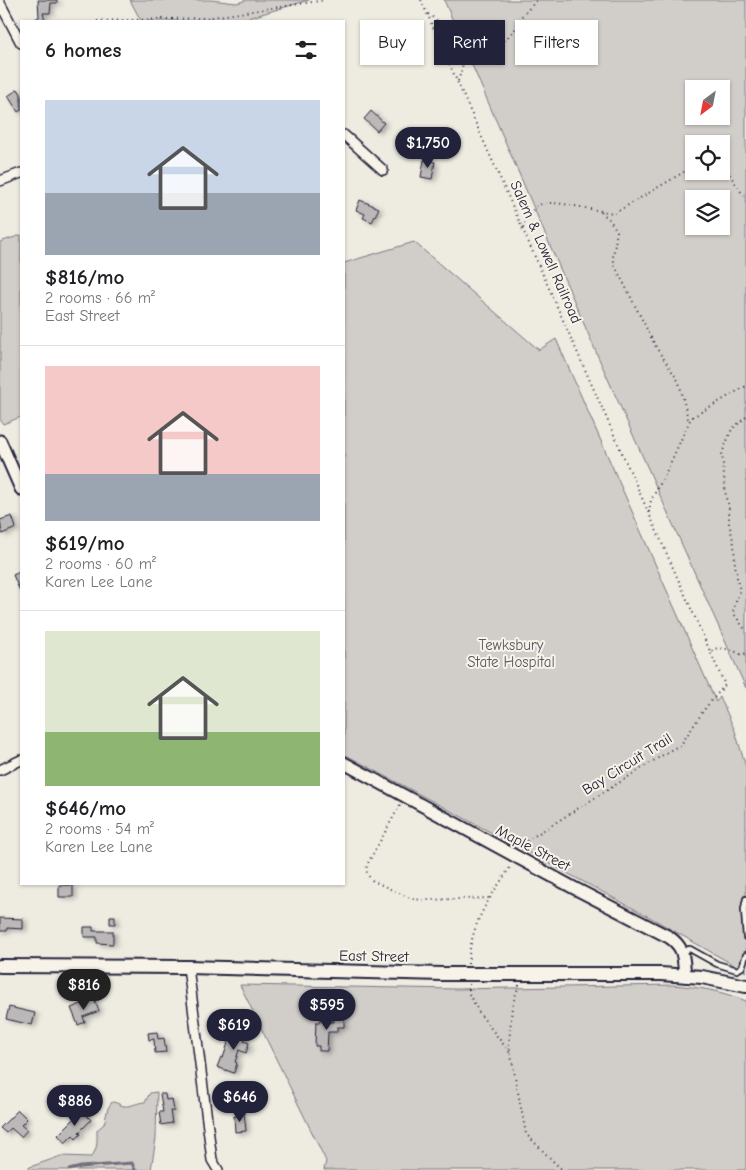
<!DOCTYPE html>
<html lang="en">
<head>
<meta charset="utf-8">
<style>
  :root { --surface:#fff; --page:#f6f6f6; --text:#202124; --muted:#757577; --line:#e0e0e0; --accent:#22223b }
  body { margin:0; font-family:"Comic Neue",sans-serif; background:var(--page); color:var(--text); height:100vh; display:flex; flex-direction:column; font-size:19px; white-space:nowrap }
  * { box-sizing:border-box; margin:0 }
  p { font-size:16px; color:var(--muted) }
  .icon { flex:none; width:28px; height:28px; fill:none; stroke:currentColor; stroke-width:2; stroke-linecap:round; stroke-linejoin:round }
  .map { position:relative; flex:1; overflow:hidden }
  .drawer { position:absolute; left:20px; top:20px; width:325px; height:865px; display:flex; flex-direction:column; background:var(--surface); border-radius:0px; box-shadow:0 1px 4px #0004 }
  .drawer>* { flex:none }
  .top-card { position:absolute; left:360px; top:20px; width:310px; height:45px; display:flex; gap:10px }
  .needle { width:32px; rotate:212deg }
  .tools { position:absolute; left:685px; top:80px; display:grid; gap:10px }
  .tools a { display:grid; place-items:center; width:45px; height:45px; border-radius:0px; background:var(--surface); box-shadow:0 1px 4px #0004; font-size:25px }
  .price { position:absolute; translate:-50% -42px; padding:0 11px; border-radius:18px; background:var(--accent); color:#fff; font-size:16px; line-height:32px; filter:drop-shadow(0 1px 2px #0008) }
  .price::after { content:''; position:absolute; left:50%; top:30px; width:15px; height:11px; margin-left:-8px; background:inherit; clip-path:polygon(0 0,100% 0,50% 100%) }
  .price.active { background:#222; color:#fff }
  ul { padding:0; list-style:none }
  li { display:grid; align-content:center; gap:10px; height:265px; padding:0 25px }
  li+li { border-top:1px solid var(--line) }
  li span { display:grid; place-items:center; height:155px; border-radius:0px; color:#555 }
  li>.icon { margin-inline-start:auto }
  span .icon { width:90px; height:90px; fill:#fffc; stroke-width:1 }
  li b { font-size:21px }
  h2 { display:flex; justify-content:space-between; align-items:center; height:60px; padding:0 25px; font-size:21px }
  .tag { padding:0 18px; border-radius:0px; background:var(--surface); box-shadow:0 1px 4px #0004; font-size:18px; line-height:45px }
  .tag.active { background:var(--accent); color:#fff }
  .map>svg:first-child { display:block }
  .green { fill:#d1cdc9; stroke:#7a7882; fill-rule:evenodd }
  .lines { fill:none; stroke-linecap:round; stroke-linejoin:round }
  .stream { stroke:#716f7b; stroke-width:3 }
  .building { fill:#bbb8b7; stroke:#22223b; filter:url(#shadow) }
  .service-casing { stroke:#22223b; stroke-width:8 }
  .minor-casing { stroke:#22223b; stroke-width:12 }
  .tertiary-casing { stroke:#22223b; stroke-width:15 }
  .secondary-casing { stroke:#22223b; stroke-width:16 }
  .path { stroke:#22223b; stroke-width:2; stroke-dasharray:1 4; stroke-linecap:butt }
  .service { stroke:#f7f3e8; stroke-width:4.5 }
  .minor { stroke:#f7f3e8; stroke-width:9 }
  .tertiary { stroke:#f7f3e8; stroke-width:11 }
  .secondary { stroke:#f7f3e8; stroke-width:12 }
  .labels { text-anchor:middle; stroke-width:4; stroke-linejoin:round; paint-order:stroke }
  .street-label { font-size:15px; fill:#22223b; stroke:#f7f3e8 }
  .park-label { font-size:15px; fill:#575566; stroke:#f7f3e8 }
</style>
</head>
<body>
<div class="map">
<svg width="746" height="1170" viewBox="0 0 746 1170">
  <defs>
    <filter id="shadow"><feDropShadow dx="3.5" dy="2" stdDeviation="2.5" flood-color="#0004"/></filter>
  </defs>
  <rect width="100%" height="100%" fill="#eeebe1"/>
  <filter id="ink" filterUnits="userSpaceOnUse"><feTurbulence type="fractalNoise" baseFrequency=".02" numOctaves="2"/><feDisplacementMap in="SourceGraphic" scale="10" xChannelSelector="R" yChannelSelector="G"/><feConvolveMatrix kernelMatrix="1 2 1 2 8 2 1 2 1" color-interpolation-filters="sRGB"/></filter>
  <g filter="url(#ink)">
    <path class="green" d="M130,0H211L237,3L247,0H309L238,21H141Z
      M444,0H746V688L600,361ZM694,89H721V116H694ZM694,144H721V171H694ZM694,199H721V226H694Z
      M21,235V417L3,424L0,419V242Z
      M414,242L539,350L556,339L716,702L720,697L735,731L746,767V972L653,919L344,754V263Z
      M240,985L457,989L672,985C698,987 722,991 746,1001V1170H324L326,1161Z
      M157,1092L156,1138L151,1170H28L30,1167L61,1156L91,1157C98,1149 97,1141 97,1130L104,1124L108,1108L112,1102C117,1102 119,1105 124,1106C130,1107 139,1102 145,1102L150,1093Z"/>
    <g class="lines">
      <path class="stream" d="M69,1170L81,1167L132,1163L135,1170"/>
    </g>
    <path class="building" d="M38,0H57V3H51L50,13H43L45,21L33,20L39,17Z
      M18,89L21,94V110L18,112L8,96Z
      M371,111L384,123L377,131L364,119Z
      M424,160L435,162L432,179L421,177Z
      M360,200L379,208L372,222L363,218L365,214L356,210Z
      M12,516L16,528L2,534L0,520Z
      M21,571V590L20,591L13,575Z
      M59,885H73V897H59Z
      M110,916H115V924H110Z
      M0,918L23,919V929L7,928V931H0Z
      M84,927H93V931H113V944L97,943V937H84Z
      M94,999L99,1011L83,1017L85,1022L78,1025L71,1008Z
      M9,1007L35,1013L32,1025L6,1019Z
      M334,1017H344V1027H337V1032H328L327,1051H319V1046H315L316,1022H320V1019H328V1022H334Z
      M237,1027L248,1031L244,1041L249,1043L246,1053L239,1050L235,1062L237,1063L234,1073L217,1067L221,1057L223,1058L229,1040L232,1041Z
      M157,1032L158,1039L164,1038L166,1052L155,1053L154,1039L149,1040L148,1033Z
      M160,1094H165L166,1100L172,1099L174,1111H170L172,1123L161,1125L159,1112H163Z
      M18,1110L27,1119L21,1125L27,1130L21,1137L11,1128L6,1133L0,1128Z
      M82,1111L91,1120L79,1132L81,1134L76,1139L73,1135L65,1143L58,1135Z
      M244,1112L246,1131L235,1132L234,1116H240V1113Z"/>
    <g class="lines">
      <defs>
        <path id="service" d="M746,899L744,909L746,937
          M682,951L690,949L717,964L737,970L742,967L746,955"/>
        <path id="minor" d="M0,3L21,43
          M344,135L383,170
          M0,181L21,173
          M0,770L21,760
          M188,967L211,1152L212,1160L218,1170"/>
        <path id="tertiary" d="M0,441L21,489
          M344,763L574,888L669,937C685,948 683,957 685,976"/>
        <path id="secondary" d="M0,966L188,967L442,974H661L702,977L746,986"/>
      </defs>
      <use href="#service" class="service-casing"/>
      <use href="#minor" class="minor-casing"/>
      <use href="#tertiary" class="tertiary-casing"/>
      <use href="#secondary" class="secondary-casing"/>
      <path class="path" d="M421,0L725,685L706,707L680,746L674,748L528,840L522,848
        M428,14L451,30L467,46L484,49L505,40L515,29L522,16L537,0
        M97,21L206,18L325,0
        M458,81L462,69L463,60L467,45
        M721,162L746,199
        M601,212L610,220L617,231L613,257L615,266L656,347L679,382L688,419L691,418
        M523,228C527,220 531,209 539,205C552,198 597,212 615,213L694,166
        M746,417L732,429L722,453L726,498L729,506V523L734,544L735,565L738,584L740,590L733,610L734,614L746,631
        M649,512L651,500L664,477L691,418L746,386
        M712,651L713,649C722,647 734,650 742,655L746,653
        M400,805L368,863C365,871 367,875 373,881L412,899L426,900L490,898
        M468,964C470,940 477,918 490,898C497,886 505,876 511,865
        M469,984V994L480,1014L510,1053
        M519,985L512,1006L509,1045L526,1134L560,1168L565,1170"/>
      <use href="#service" class="service"/>
      <use href="#minor" class="minor"/>
      <use href="#tertiary" class="tertiary"/>
      <use href="#secondary" class="secondary"/>
    </g>
  </g>
  <g class="labels">
    <g class="street-label">
      <text transform="translate(546 252) rotate(66)" y="5">Salem &amp; Lowell Railroad</text>
      <text transform="translate(627 764) rotate(-32)" y="5">Bay Circuit Trail</text>
      <text transform="translate(533 848) rotate(28)" y="5">Maple Street</text>
      <text transform="translate(374 956) rotate(1)" y="5">East Street</text>
    </g>
    <g class="park-label">
      <text x="511" y="650">Tewksbury<tspan x="511" dy="17">State Hospital</tspan></text>
    </g>
  </g>
</svg>
<div class="tools">
<a><svg class="needle" viewBox="-14 -14 28 28"><path d="M0-13l5 13h-10z" fill="#e53935"/><path d="M0 13l5-13h-10z" fill="#757577"/></svg></a>
<a><svg class="icon" aria-label="locate" viewBox="0 0 24 24"><circle cx="12" cy="12" r="6"/><path d="M12 2v4M12 18v4M2 12h4M18 12h4"/></svg></a>
<a><svg class="icon" aria-label="layers" viewBox="0 0 24 24"><path d="M12 4l9 5-9 5-9-5zM3 14l9 5 9-5"/></svg></a>
</div>
<b class="price" style="left:428px;top:169px">$1,750</b>
<b class="price active" style="left:84px;top:1011px">$816</b>
<b class="price" style="left:327px;top:1031px">$595</b>
<b class="price" style="left:234px;top:1051px">$619</b>
<b class="price" style="left:240px;top:1123px">$646</b>
<b class="price" style="left:75px;top:1127px">$886</b>
<div class="top-card">
<a class="tag">Buy</a>
<a class="tag active">Rent</a>
<a class="tag">Filters</a>
</div>
<section class="drawer">
<h2>6 homes<svg class="icon" aria-label="filters" viewBox="0 0 24 24"><path d="M4 7h16M4 17h16"/><circle cx="9" cy="7" r="2"/><circle cx="15" cy="17" r="2"/></svg></h2>
<ul>
<li><span style="background:linear-gradient(#c9d6e8 60%,#9aa5b1 0)"><svg class="icon" aria-label="home" viewBox="0 0 24 24"><path d="M3 11l9-7 9 7M6 9v11h12V9"/></svg></span><div><b>$816/mo</b><p>2 rooms · 66 m²</p><p>East Street</p></div></li>
<li><span style="background:linear-gradient(#f6c9c9 70%,#9aa5b1 0)"><svg class="icon" aria-label="home" viewBox="0 0 24 24"><path d="M3 11l9-7 9 7M6 9v11h12V9"/></svg></span><div><b>$619/mo</b><p>2 rooms · 60 m²</p><p>Karen Lee Lane</p></div></li>
<li><span style="background:linear-gradient(#dfe7d0 65%,#8fb573 0)"><svg class="icon" aria-label="home" viewBox="0 0 24 24"><path d="M3 11l9-7 9 7M6 9v11h12V9"/></svg></span><div><b>$646/mo</b><p>2 rooms · 54 m²</p><p>Karen Lee Lane</p></div></li>
</ul>
</section>
</div>
</body>
</html>
